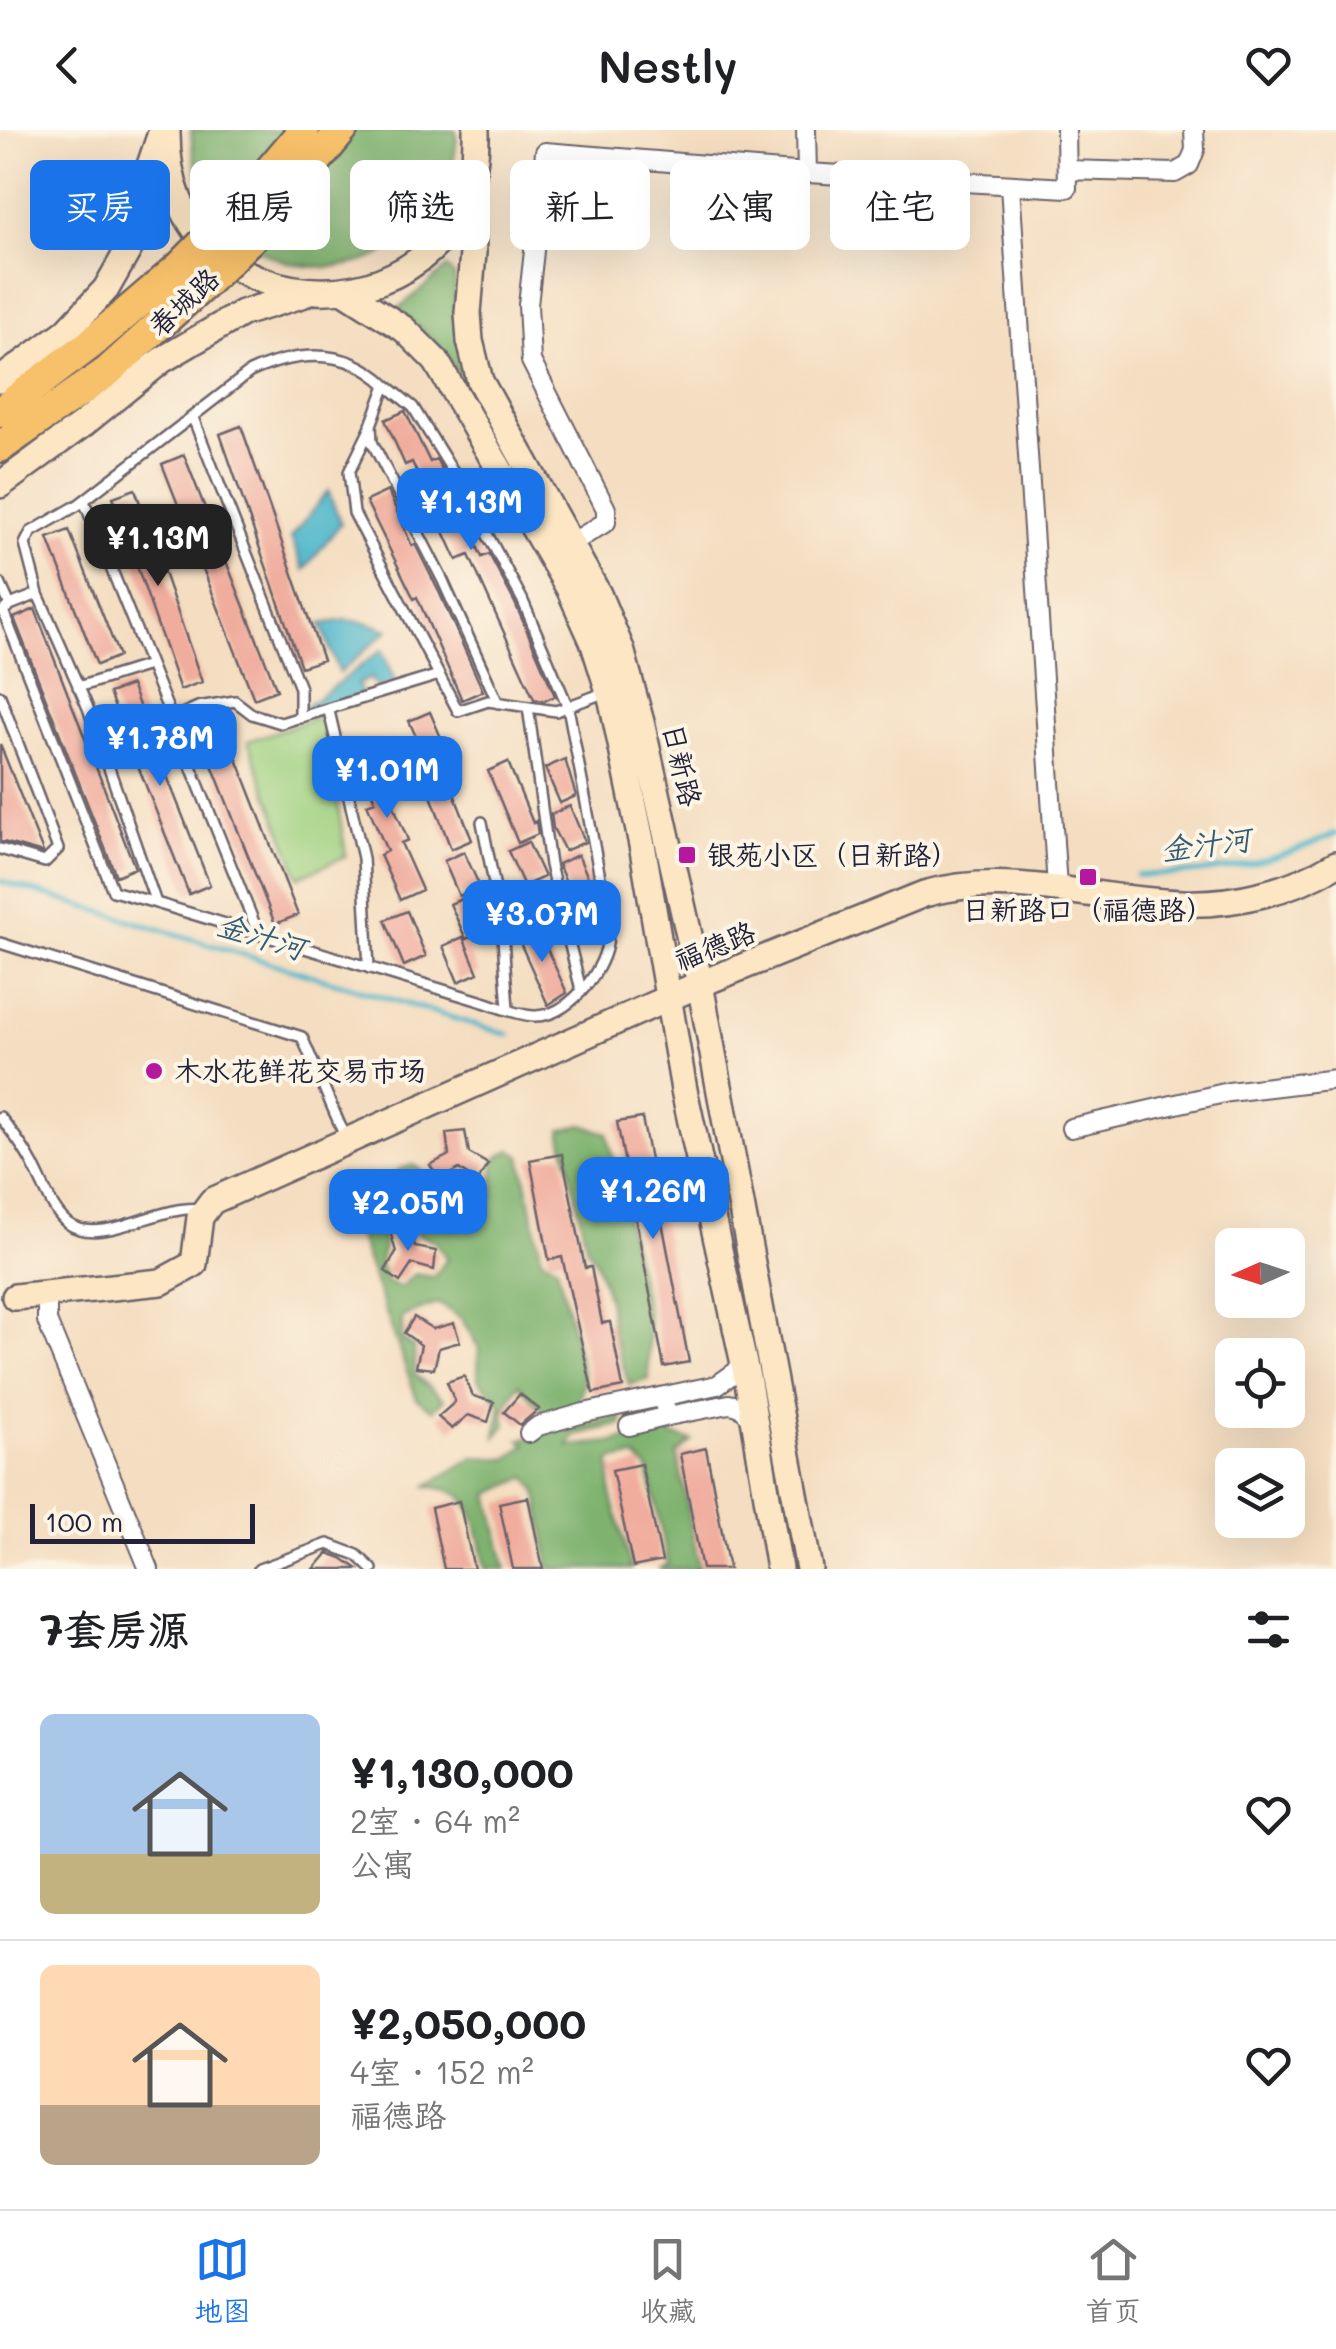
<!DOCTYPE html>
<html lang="zh">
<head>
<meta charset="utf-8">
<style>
  :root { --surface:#fff; --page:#f6f6f6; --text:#202124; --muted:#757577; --line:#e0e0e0; --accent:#1a73e8 }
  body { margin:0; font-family:Mali,"LXGW WenKai TC",sans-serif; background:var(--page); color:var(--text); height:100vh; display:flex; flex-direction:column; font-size:38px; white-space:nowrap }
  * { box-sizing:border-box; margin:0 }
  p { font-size:32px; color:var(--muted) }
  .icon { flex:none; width:55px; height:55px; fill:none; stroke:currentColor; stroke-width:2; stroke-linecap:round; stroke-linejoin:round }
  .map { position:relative; height:1439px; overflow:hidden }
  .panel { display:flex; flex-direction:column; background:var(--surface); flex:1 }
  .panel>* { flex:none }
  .top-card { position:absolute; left:30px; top:30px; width:1278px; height:90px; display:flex; gap:20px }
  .needle { width:65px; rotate:267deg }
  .buttons { position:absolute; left:1215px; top:1098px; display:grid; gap:20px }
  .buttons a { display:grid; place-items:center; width:90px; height:90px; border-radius:15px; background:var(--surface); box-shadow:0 10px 40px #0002; font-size:50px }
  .scale { position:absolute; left:30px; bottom:25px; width:225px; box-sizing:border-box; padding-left:10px; border:5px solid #22223b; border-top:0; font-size:28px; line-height:35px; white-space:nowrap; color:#22223b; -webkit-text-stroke:8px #fcf5e5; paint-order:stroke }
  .price { position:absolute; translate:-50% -85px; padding:0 22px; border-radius:20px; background:var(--accent); color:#fff; font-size:32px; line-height:65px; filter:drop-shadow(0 2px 5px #0008) }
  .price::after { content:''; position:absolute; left:50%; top:60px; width:30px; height:22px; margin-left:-15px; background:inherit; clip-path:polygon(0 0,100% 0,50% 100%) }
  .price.on { background:#222; color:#fff }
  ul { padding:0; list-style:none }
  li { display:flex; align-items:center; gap:30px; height:250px; padding:0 40px }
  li+li { border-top:2px solid var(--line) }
  li span { display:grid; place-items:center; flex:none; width:280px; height:200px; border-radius:15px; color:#555 }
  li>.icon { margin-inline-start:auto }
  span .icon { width:120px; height:120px; fill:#fffc; stroke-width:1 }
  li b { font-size:42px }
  h2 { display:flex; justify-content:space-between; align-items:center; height:120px; padding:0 40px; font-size:42px }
  .pill { padding:0 35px; border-radius:15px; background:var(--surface); box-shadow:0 10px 40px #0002; font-size:35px; line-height:90px }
  .pill.on { background:var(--accent); color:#fff }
  header { display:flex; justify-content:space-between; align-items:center; height:130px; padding:0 40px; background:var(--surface); font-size:45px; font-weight:600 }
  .menu { display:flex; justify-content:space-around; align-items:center; height:140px; border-top:2px solid var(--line); background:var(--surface); font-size:28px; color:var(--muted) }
  .menu a { display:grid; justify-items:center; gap:5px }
  .menu .on { color:var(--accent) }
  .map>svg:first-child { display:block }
  .green { fill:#9ed07f; stroke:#60795d; stroke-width:2.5 }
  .forest { fill:#7eb26e; stroke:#506a54; stroke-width:2.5 }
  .water { fill:#4cb6ca; stroke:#376c82; stroke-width:2.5 }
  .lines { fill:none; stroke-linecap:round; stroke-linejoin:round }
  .stream { stroke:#4cb6ca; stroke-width:5 }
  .building { fill:#f0ac9d }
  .lane-casing { stroke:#6c636a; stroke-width:14 }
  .street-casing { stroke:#6c636a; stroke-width:22 }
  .secondary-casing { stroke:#6c636a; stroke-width:30 }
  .primary-casing { stroke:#6c636a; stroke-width:35 }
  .lane { stroke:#fff; stroke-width:9 }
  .street { stroke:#fff; stroke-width:18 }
  .secondary { stroke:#fce6c4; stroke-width:25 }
  .primary { stroke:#f7c06b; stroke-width:30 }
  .primary-bridge-casing { stroke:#6c636a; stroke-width:35; stroke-linecap:butt }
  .primary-bridge { stroke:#f7c06b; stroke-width:30 }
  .poi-dot { fill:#b5179e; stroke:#fcf5e5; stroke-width:4 }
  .labels { text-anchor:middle; stroke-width:8; stroke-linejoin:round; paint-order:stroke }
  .street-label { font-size:28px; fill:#22223b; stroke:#fcf5e5 }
  .poi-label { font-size:28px; fill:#22223b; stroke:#fcf5e5; text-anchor:start }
  .water-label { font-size:30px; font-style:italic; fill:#335d74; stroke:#fcf5e5 }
</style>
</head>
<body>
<header><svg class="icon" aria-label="back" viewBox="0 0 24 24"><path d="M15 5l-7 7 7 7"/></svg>Nestly<svg class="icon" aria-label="heart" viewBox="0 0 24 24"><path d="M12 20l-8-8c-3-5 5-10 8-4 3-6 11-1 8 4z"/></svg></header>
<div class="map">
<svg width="1336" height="1439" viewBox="0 0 1336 1439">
  <rect width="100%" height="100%" fill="#fcf5e5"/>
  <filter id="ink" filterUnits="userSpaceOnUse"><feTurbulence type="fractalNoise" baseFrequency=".01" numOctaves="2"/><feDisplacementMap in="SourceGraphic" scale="20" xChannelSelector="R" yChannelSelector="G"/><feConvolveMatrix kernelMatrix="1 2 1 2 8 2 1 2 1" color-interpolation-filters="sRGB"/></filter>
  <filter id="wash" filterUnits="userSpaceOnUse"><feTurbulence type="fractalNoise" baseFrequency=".0048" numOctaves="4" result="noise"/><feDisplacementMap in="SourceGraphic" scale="40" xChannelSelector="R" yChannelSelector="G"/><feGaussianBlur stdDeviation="2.25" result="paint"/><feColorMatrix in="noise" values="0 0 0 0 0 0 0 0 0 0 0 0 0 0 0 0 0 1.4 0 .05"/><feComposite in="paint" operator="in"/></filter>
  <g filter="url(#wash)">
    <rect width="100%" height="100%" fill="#f4ddc0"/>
    <path class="green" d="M324,585L346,726L299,747L248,611Z"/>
    <path class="forest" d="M191,0H456L457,6C443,184 198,179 191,0Z
      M447,138L455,147V187L465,241L458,245C443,217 423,199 397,180Z
      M582,995L607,1003L648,1186L649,1249L629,1255L613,1203L608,1169L596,1131L587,1119L561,1000Z
      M511,1020L521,1026L542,1129L557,1136L584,1250L576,1282L545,1284L519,1254L503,1281L506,1295L496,1307L501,1274L478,1249L479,1218L461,1188L438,1173L402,1187V1210L414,1218L415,1245L444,1269L433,1280L417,1269L350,1083L361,1078L371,1103L381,1101L384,1117L379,1134L387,1152L401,1158L414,1144L434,1147L447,1129L435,1111L418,1105L410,1087L395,1090L385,1059L395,1055L398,1040L413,1035L426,1044L433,1060C458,1050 470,1055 493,1067L495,1029Z
      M621,1286L622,1294L575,1305L568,1316L613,1312L659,1301L692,1311L677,1324L699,1439H658L668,1434L648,1339L636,1327L610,1330L611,1363L631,1439H550L538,1364L527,1347L489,1364L506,1439H486C481,1418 478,1378 458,1364C450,1359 437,1358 427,1356L474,1327L507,1329L526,1315L520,1310Z"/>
    <path class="water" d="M328,361L341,393L304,440L291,408Z
      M346,490L368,493L388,500L339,543L321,494Z
      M382,520L395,551L376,558L371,548L358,554L362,564L309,585L306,577Z"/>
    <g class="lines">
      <path class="stream" d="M1137,745C1209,745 1271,735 1336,703
        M0,751L509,905"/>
    </g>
    <g id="blocks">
      <path class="building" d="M405,281L430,332L436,329L440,336L482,427L489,424L515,473L555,566L544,571L534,569L469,425L457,430L412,332L405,335L385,290Z
        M241,296L323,530L301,537L220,304Z
        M184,325L277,560L254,569L162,334Z
        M135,359L202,552L180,560L113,367Z
        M388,361L412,416L415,414L440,464L483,561L462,570L417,467L414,469L366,371Z
        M69,400L119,526L97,535L48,408Z
        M35,479L135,738L116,746L14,488Z
        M131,555L210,755L189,764L109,563Z
        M430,582L445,617L437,620L472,710L451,719L421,639L429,636L409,591Z
        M219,583L298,785L275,794L195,592Z
        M375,611L395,656L387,660L408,710L401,713L422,760L400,770L380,725L387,721L367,674L375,671L353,621Z
        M0,614L43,722V723L0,711Z
        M565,629L576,666L560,673L545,638Z
        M508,632L533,693L536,691L538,704L518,713L488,641Z
        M570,676L585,712L565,721L553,698L551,684Z
        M528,712L544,747L524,756L508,721Z
        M464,722L480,757L459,766L444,731Z
        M578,725L594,761L588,763L600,791V805L585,811L570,776L575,773L558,734Z
        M534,754L549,789L529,798L513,763Z
        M471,765L486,800L466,809L450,774Z
        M407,781L426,826L404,836L385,790Z
        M537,797L567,863L548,875L517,806Z
        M463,807L478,843L458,852L443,816Z
        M642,988L689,1232L664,1237L617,992Z
        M465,1001L469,1023L488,1034L477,1052L459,1039L440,1050L430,1035L449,1025L446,1003Z
        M562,1024L585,1138L591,1137L602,1193L610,1192L623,1257L593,1263L562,1127L549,1130L530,1030Z
        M409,1095L415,1117L436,1121L434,1140L412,1134L400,1152L385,1141L396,1122L390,1101Z
        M414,1187L433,1199L454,1193L460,1212L439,1218L434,1239L416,1237L421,1215L404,1203Z
        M464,1246L473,1266L494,1272L488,1292L468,1285L452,1299L438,1287L455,1272L447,1252Z
        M520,1264L539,1279L520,1295L504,1282Z
        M706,1318L729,1439H702L680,1324Z
        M641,1334L662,1431L633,1437L612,1340Z
        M528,1367L543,1439H513L499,1373Z
        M459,1371L474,1439H444L431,1378Z
        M328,1423L342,1428L358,1439H314Z"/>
    </g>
  </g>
  <g filter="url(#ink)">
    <use href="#blocks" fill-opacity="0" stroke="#6c636a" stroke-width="2.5"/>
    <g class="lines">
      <defs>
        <path id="lane" d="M193,288L300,558V588
          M371,297L349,342L354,383L458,581L488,571L556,581L606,562
          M84,371L259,805
          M0,453L10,475L38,464L88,578L156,773L480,871C497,876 516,885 534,886C567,887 602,844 607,814C608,806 608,798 608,790L568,577L522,469L458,350L413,277L386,255
          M38,464L25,414L31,402L78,375L250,242C297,221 346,217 386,255L371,295L372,312L443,451L498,573
          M10,475L3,481L113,761L156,773
          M78,557L149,535
          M0,566L58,719L45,732L0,719
          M528,577L550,735L581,860
          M329,581L363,728L369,838
          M171,589L198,577L235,571L252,584L281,593L439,545
          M482,692L502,794L508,879
          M0,813L302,907L346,1009
          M0,987C13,1003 26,1020 35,1039C56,1081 62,1112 118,1097C145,1090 175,1076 202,1079
          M259,1439L328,1414L357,1425L372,1439"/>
        <path id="street" d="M806,0L807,43
          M1067,40L1175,43L1189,35L1195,20L1194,0
          M1010,56L1057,757
          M570,414L606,392V379L531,231L528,175L545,22L807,43L1067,58L1066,0
          M1071,998L1229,962L1336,949
          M47,1164V1191L149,1439
          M662,1267L668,1286L729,1274L739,1276L754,1290
          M629,1296L668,1286
          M529,1303L538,1296L584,1283L717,1255L737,1241L743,1228"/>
        <path id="secondary" d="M167,0C164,216 482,214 476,0
          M471,51L473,123L468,183L470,211L480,251L598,464L621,519L641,592L700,854L809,1439
          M346,162L404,199L436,231L570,460L593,511L612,571L643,720L684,960L748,1252L779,1439
          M0,250L67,201L106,159L131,115L146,47L162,0
          M0,355L83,294L162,230L242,183L302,165
          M15,1167L161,1152L194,1134L200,1087L212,1071L700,854L924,764C1012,739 1094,771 1182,773C1234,775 1291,761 1336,734"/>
        <path id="primary" d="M238,78L304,0
          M258,101L342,0
          M0,282L89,215L180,137
          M0,317L107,242L202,156"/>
      </defs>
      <use href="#lane" class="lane-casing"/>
      <use href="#street" class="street-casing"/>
      <use href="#secondary" class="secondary-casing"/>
      <use href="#primary" class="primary-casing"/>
      <use href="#lane" class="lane"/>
      <use href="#street" class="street"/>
      <use href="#secondary" class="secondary"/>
      <use href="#primary" class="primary"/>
      <defs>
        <path id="primary-bridge" d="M180,137L238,78
          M202,156L258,101"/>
      </defs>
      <use href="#primary-bridge" class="primary-bridge-casing"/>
      <use href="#primary-bridge" class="primary-bridge"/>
    </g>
  </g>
  <g class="poi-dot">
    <rect x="677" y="715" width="20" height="20" rx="5"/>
    <rect x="1078" y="737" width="20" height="20" rx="5"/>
    <circle cx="154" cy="941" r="10"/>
  </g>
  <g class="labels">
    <g class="street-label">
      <text transform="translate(184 172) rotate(-43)" y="10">春城路</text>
      <text transform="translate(682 635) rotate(77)" y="10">日新路</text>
      <text transform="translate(715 816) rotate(-22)" y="10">福德路</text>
    </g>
    <g class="poi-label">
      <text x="707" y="735">银苑小区（日新路）</text>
      <text x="1088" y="790" text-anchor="middle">日新路口（福德路）</text>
      <text x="174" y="951">木水花鲜花交易市场</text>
    </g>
    <g class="water-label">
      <text transform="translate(1206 715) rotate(-7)" y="10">金汁河</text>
      <text transform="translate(261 807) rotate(17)" y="10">金汁河</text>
    </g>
  </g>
</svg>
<div class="buttons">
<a><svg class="needle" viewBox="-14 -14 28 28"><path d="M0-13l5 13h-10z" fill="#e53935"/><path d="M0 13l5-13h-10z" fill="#757577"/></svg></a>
<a><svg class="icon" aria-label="locate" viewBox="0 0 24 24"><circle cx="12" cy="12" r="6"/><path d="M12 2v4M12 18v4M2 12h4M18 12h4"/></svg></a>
<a><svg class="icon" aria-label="layers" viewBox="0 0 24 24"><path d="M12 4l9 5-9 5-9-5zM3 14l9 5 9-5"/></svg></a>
</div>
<div class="scale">100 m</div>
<b class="price" style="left:471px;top:423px">¥1.13M</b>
<b class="price on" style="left:158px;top:459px">¥1.13M</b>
<b class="price" style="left:160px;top:659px">¥1.78M</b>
<b class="price" style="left:387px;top:691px">¥1.01M</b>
<b class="price" style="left:542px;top:835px">¥3.07M</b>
<b class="price" style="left:653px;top:1112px">¥1.26M</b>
<b class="price" style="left:408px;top:1124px">¥2.05M</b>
<div class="top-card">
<a class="pill on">买房</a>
<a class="pill">租房</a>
<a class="pill">筛选</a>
<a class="pill">新上</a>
<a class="pill">公寓</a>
<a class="pill">住宅</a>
</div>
</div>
<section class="panel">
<h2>7套房源<svg class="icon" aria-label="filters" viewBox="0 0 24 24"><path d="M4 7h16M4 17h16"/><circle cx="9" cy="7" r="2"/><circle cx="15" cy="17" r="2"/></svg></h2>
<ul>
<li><span style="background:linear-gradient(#a9c7e8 70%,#c2b280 0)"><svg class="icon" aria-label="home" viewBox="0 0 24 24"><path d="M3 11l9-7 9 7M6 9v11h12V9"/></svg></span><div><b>¥1,130,000</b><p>2室 · 64 m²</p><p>公寓</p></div><svg class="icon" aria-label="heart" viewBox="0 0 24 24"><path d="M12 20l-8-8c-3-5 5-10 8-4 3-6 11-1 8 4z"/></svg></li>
<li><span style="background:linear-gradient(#ffd9b3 70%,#b9a48a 0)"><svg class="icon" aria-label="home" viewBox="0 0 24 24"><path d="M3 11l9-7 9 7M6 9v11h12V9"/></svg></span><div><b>¥2,050,000</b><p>4室 · 152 m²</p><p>福德路</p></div><svg class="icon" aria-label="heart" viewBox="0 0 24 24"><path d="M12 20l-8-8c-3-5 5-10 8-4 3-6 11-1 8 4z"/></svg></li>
</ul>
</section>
<nav class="menu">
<a class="on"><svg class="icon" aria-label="map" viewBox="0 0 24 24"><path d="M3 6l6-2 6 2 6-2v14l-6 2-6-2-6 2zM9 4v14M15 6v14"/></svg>地图</a>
<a><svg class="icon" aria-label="saved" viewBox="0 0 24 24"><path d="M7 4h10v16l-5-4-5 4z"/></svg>收藏</a>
<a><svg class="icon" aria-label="home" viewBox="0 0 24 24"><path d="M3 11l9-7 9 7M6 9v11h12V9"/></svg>首页</a>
</nav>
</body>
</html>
